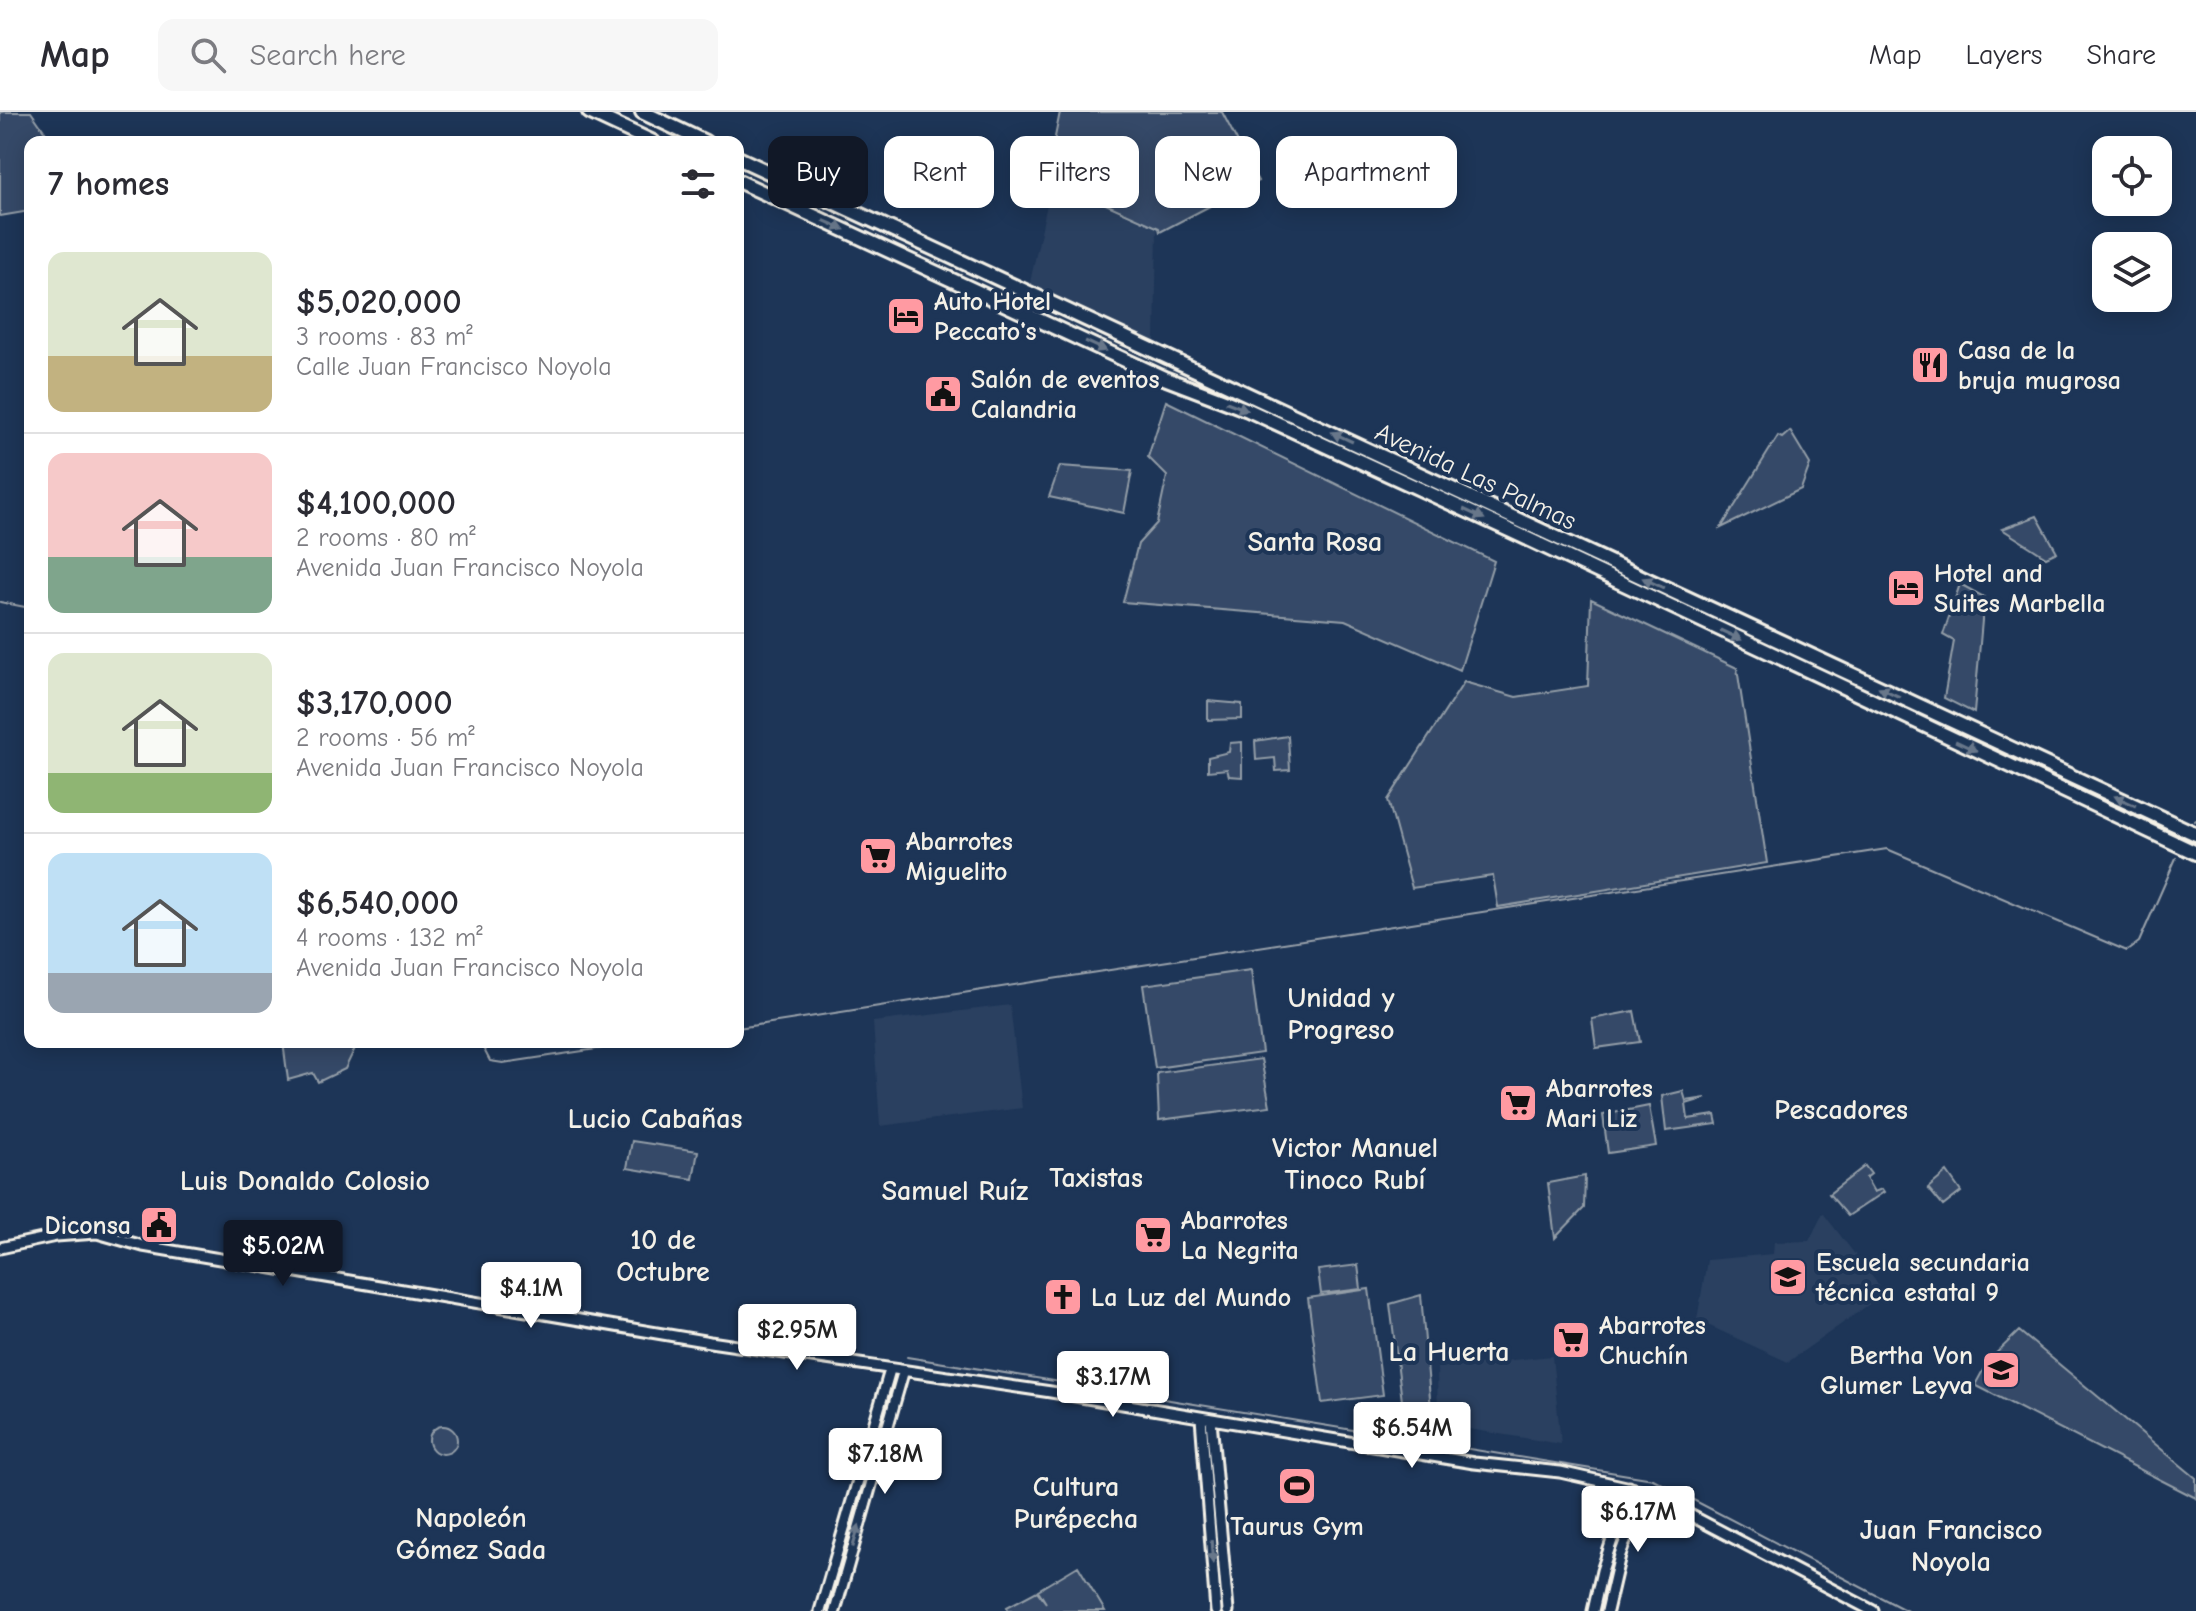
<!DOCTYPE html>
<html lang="en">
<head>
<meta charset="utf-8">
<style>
  :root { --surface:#fff; --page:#f7f7f7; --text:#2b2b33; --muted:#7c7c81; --line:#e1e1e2; --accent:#111827 }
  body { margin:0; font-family:"Comic Neue",sans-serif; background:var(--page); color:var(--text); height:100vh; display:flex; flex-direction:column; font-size:30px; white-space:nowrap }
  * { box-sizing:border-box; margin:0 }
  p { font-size:26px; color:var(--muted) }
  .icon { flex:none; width:44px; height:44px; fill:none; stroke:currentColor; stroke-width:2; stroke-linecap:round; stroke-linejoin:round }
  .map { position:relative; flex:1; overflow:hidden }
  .details { position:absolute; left:24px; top:24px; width:720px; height:912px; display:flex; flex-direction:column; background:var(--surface); border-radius:16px; box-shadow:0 4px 20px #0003 }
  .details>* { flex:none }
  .banner { position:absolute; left:768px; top:24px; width:760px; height:72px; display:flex; gap:16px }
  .controls { position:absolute; left:2092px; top:24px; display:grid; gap:16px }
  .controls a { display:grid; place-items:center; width:80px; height:80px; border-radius:16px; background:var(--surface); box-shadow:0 4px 20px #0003; font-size:40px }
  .price { position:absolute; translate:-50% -68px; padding:0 18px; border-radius:8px; background:#fff; color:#222; font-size:26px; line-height:52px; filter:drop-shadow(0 2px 4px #0008) }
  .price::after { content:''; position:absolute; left:50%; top:48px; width:24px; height:18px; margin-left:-12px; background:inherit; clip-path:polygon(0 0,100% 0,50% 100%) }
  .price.selected { background:var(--accent); color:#fff }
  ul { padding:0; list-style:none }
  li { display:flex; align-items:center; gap:24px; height:200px; padding:0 24px }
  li+li { border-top:2px solid var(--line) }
  li span { display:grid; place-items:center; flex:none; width:224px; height:160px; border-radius:16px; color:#555 }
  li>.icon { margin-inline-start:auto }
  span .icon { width:96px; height:96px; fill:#fffc; stroke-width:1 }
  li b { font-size:34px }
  h2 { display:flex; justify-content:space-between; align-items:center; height:96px; padding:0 24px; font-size:34px }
  .pill { padding:0 28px; border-radius:16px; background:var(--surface); box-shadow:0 4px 20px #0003; font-size:28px; line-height:72px }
  .pill.selected { background:var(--accent); color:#fff }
  header { display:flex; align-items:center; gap:48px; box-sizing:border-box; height:112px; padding:0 40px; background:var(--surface); border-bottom:2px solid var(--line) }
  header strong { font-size:38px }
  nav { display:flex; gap:44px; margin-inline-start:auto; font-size:28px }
  .search { width:560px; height:72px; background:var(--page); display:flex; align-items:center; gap:20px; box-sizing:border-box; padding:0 28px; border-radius:16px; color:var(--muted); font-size:30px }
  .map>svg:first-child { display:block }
  .built { fill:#2a4060 }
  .green { fill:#354a67; stroke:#949ea8; stroke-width:2 }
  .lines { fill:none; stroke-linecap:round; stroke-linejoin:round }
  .stream { stroke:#9aa2ab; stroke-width:2 }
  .tertiary-casing { stroke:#f4f1e8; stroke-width:15 }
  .primary-casing { stroke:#f4f1e8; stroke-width:18 }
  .tertiary { stroke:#1d3557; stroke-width:9 }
  .primary { stroke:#1d3557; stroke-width:12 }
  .oneway { fill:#68778a }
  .labels { text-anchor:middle; stroke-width:8; stroke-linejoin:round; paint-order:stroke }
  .poi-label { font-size:26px; font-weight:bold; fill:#f4f1e8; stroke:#1d3557; text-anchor:start }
  .street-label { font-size:26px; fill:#f4f1e8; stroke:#1d3557 }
  .neighbourhood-label { font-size:28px; font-weight:bold; fill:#f4f1e8; stroke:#1d3557 }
</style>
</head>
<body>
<header>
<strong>Map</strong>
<div class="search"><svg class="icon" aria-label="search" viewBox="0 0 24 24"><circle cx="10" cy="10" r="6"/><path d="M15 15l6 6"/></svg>Search here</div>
<nav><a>Map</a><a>Layers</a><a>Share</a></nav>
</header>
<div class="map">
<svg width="2196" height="1499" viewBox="0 0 2196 1499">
  <rect width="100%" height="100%" fill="#1d3557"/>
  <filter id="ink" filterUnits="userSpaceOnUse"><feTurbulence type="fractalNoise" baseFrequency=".0125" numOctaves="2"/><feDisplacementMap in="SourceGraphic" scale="16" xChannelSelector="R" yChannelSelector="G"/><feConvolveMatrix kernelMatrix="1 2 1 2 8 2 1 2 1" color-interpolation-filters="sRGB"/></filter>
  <g filter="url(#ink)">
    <path class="built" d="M1052,69L1157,117L1155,230L1029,175Z
      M1010,893L1022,996L880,1014L873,910Z
      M1823,1101L1885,1181L1788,1250L1697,1208L1707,1148L1773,1142L1774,1130L1809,1129Z
      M1552,1244L1561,1332L1438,1312L1437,1256Z"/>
    <path class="green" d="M0,0H31L52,30H30V99L0,104Z
      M1060,0H1222L1258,69L1160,120L1159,116L1061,72L1050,50Z
      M1166,289L1494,449L1460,558L1345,508L1123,490L1138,432L1157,411L1167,364L1148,345Z
      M1790,319L1810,352L1801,377L1721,416L1778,324L1782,326Z
      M1060,354L1132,359L1124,401L1049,385Z
      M2037,404L2057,440L2046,445L2002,417Z
      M1960,472L1984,485L1974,601L1944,586L1954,529L1943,523Z
      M1591,487L1737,556L1767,751L1498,795L1493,764L1412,776L1388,688L1464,570L1516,585L1588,574Z
      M1208,589L1242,592V607L1208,608Z
      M1288,624L1290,658L1276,659L1275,646L1256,648L1255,629Z
      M1242,630V665L1229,664L1227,657L1208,659V645L1229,640L1230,631Z
      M1251,858L1262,941L1155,956L1143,873Z
      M1634,899L1640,930L1596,936L1592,907Z
      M283,930H358L345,957L318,970L313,961L288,968Z
      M1261,947L1270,994L1159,1008L1157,961Z
      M1683,979L1686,989L1706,986L1686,992L1688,1007L1715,1003L1717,1012L1666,1019L1662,984Z
      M1649,994L1656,1034L1608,1041L1603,1003Z
      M632,1029L698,1039L693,1067L627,1056Z
      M1865,1054L1871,1062L1866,1066L1874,1080L1882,1077L1884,1080L1848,1104L1829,1082Z
      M1947,1060L1961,1080L1943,1094L1928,1076Z
      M1585,1064L1584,1096L1555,1126L1548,1071Z
      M1358,1153L1361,1177L1321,1182L1318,1158Z
      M1369,1177L1383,1283L1322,1291L1308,1186Z
      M1421,1183L1432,1309L1403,1297L1390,1192Z
      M2019,1219L2196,1366V1386L1975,1273L1988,1249Z
      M429 1328a14 14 0 1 1 28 0a14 14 0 1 1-28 0Z
      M1078,1454L1105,1499H1009L1007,1495L1037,1479L1046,1491L1038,1478Z"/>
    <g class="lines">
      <path class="stream" d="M0,490L30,496
        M2195,709L2196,708
        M738,916L1887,737L2127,839L2139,830L2176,746
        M480,930L490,949L503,951L643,930
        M907,1245L1653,1367L1907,1499"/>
      <defs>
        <path id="tertiary" d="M0,1136L56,1124L97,1121L143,1134L710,1230L1051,1280L1474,1351L1560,1360L1644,1379L1873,1499
          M1201,1306L1216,1499
          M1211,1308L1228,1499
          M820,1499L890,1258
          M835,1499L903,1261
          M1593,1499L1602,1459L1629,1375
          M1607,1499L1620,1443L1644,1379"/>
        <path id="primary" d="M589,0L653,30
          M642,0L705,30
          M738,46L2196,722
          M738,69L1164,266L1248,298L1509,418L2196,741"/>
      </defs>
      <use href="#tertiary" class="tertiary-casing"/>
      <use href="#primary" class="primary-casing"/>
      <use href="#tertiary" class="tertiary"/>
      <use href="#primary" class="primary"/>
    </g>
    <defs><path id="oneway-solid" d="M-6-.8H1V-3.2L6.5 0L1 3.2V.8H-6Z" transform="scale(2)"/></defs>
    <g class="oneway">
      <use href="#oneway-solid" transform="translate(834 113) rotate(24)"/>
      <use href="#oneway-solid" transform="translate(1096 234) rotate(25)"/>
      <use href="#oneway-solid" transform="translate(1237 294) rotate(21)"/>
      <use href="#oneway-solid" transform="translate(1342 325) rotate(-155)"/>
      <use href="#oneway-solid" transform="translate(1474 402) rotate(25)"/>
      <use href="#oneway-solid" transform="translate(1653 471) rotate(-155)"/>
      <use href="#oneway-solid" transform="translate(1731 523) rotate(25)"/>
      <use href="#oneway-solid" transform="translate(1889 580) rotate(-155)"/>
      <use href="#oneway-solid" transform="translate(1966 634) rotate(25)"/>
      <use href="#oneway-solid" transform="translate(2125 689) rotate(-155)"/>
      <use href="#oneway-solid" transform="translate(856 1424) rotate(-74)"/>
      <use href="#oneway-solid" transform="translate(1212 1440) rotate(86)"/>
    </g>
  </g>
  <defs>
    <symbol id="hotel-square" viewBox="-11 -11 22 22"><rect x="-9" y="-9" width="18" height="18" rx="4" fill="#ff9aa2" stroke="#1d3557"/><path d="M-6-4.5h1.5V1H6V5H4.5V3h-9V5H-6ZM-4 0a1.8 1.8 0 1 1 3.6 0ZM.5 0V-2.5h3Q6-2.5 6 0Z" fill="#111"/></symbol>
    <symbol id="restaurant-square" viewBox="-11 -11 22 22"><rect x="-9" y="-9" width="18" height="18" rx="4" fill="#ff9aa2" stroke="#1d3557"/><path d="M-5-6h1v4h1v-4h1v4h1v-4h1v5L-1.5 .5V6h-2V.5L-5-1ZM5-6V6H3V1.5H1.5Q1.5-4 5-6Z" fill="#111"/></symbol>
    <symbol id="civic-square" viewBox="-11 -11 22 22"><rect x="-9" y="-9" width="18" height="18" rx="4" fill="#ff9aa2" stroke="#1d3557"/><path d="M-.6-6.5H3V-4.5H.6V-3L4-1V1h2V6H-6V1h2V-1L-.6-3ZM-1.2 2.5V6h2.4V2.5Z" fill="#111"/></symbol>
    <symbol id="supermarket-square" viewBox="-11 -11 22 22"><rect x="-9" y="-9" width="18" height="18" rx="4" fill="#ff9aa2" stroke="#1d3557"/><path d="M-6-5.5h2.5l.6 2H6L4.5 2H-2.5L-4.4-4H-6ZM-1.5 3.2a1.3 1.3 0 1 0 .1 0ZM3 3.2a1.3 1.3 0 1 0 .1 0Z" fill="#111"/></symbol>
    <symbol id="school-square" viewBox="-11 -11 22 22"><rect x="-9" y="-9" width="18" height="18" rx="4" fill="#ff9aa2" stroke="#1d3557"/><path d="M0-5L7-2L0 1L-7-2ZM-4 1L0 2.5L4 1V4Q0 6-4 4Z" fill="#111"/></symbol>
    <symbol id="church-square" viewBox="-11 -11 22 22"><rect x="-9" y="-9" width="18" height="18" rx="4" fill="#ff9aa2" stroke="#1d3557"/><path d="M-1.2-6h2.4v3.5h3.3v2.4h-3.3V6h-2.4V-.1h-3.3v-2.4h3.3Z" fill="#111"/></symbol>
    <symbol id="stadium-square" viewBox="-11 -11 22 22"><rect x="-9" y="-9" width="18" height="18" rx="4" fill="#ff9aa2" stroke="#1d3557"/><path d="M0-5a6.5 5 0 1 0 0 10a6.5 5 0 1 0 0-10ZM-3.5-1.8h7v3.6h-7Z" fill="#111"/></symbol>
  </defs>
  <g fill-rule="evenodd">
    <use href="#hotel-square" x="884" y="182" width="44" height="44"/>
    <use href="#restaurant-square" x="1908" y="231" width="44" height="44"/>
    <use href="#civic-square" x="921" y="260" width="44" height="44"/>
    <use href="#hotel-square" x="1884" y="454" width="44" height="44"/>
    <use href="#supermarket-square" x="856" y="722" width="44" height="44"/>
    <use href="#supermarket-square" x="1496" y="969" width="44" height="44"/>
    <use href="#civic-square" x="137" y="1091" width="44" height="44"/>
    <use href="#supermarket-square" x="1131" y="1101" width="44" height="44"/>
    <use href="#school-square" x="1766" y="1143" width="44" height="44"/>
    <use href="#church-square" x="1041" y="1163" width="44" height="44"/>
    <use href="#supermarket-square" x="1549" y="1206" width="44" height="44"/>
    <use href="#school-square" x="1979" y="1236" width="44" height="44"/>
    <use href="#stadium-square" x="1275" y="1352" width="44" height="44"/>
  </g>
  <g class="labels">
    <g class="poi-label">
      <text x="934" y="198">Auto Hotel<tspan x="934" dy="30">Peccato's</tspan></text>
      <text x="1958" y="247">Casa de la<tspan x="1958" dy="30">bruja mugrosa</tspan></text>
      <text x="971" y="276">Salón de eventos<tspan x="971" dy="30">Calandria</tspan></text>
      <text x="1934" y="470">Hotel and<tspan x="1934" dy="30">Suites Marbella</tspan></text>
      <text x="906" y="738">Abarrotes<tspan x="906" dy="30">Miguelito</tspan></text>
      <text x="1546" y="985">Abarrotes<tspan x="1546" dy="30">Mari Liz</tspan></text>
      <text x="1181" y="1117">Abarrotes<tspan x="1181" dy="30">La Negrita</tspan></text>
      <text x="131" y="1122" text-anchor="end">Diconsa</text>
      <text x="1816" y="1159">Escuela secundaria<tspan x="1816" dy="30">técnica estatal 9</tspan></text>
      <text x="1091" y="1194">La Luz del Mundo</text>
      <text x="1599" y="1222">Abarrotes<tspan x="1599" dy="30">Chuchín</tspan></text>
      <text x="1973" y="1252" text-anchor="end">Bertha Von<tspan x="1973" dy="30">Glumer Leyva</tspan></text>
      <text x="1297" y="1423" text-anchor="middle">Taurus Gym</text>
    </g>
    <g class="street-label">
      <text transform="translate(1476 364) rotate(25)" y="9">Avenida Las Palmas</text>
    </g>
    <g class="neighbourhood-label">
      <text x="1315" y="439">Santa Rosa</text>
      <text x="1341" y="895">Unidad y<tspan x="1341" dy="32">Progreso</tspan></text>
      <text x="1841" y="1007">Pescadores</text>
      <text x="655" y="1016">Lucio Cabañas</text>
      <text x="1355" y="1045">Victor Manuel<tspan x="1355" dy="32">Tinoco Rubí</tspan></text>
      <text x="1096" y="1075">Taxistas</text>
      <text x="305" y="1078">Luis Donaldo Colosio</text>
      <text x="955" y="1088">Samuel Ruíz</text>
      <text x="663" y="1137">10 de<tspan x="663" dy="32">Octubre</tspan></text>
      <text x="1449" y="1249">La Huerta</text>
      <text x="1076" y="1384">Cultura<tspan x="1076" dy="32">Purépecha</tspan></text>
      <text x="471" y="1415">Napoleón<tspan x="471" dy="32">Gómez Sada</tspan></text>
      <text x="1951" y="1427">Juan Francisco<tspan x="1951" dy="32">Noyola</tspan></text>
    </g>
  </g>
</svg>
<div class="controls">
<a><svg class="icon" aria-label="locate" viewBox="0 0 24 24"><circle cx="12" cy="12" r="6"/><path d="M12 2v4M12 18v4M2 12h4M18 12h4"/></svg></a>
<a><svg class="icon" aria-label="layers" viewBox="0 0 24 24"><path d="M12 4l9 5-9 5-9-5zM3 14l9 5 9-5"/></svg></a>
</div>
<b class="price selected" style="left:283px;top:1176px">$5.02M</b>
<b class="price" style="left:531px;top:1218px">$4.1M</b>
<b class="price" style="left:797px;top:1260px">$2.95M</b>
<b class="price" style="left:1113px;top:1307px">$3.17M</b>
<b class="price" style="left:1412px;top:1358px">$6.54M</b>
<b class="price" style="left:885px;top:1384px">$7.18M</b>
<b class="price" style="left:1638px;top:1442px">$6.17M</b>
<div class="banner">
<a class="pill selected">Buy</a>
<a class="pill">Rent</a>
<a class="pill">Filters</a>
<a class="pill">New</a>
<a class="pill">Apartment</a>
</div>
<section class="details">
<h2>7 homes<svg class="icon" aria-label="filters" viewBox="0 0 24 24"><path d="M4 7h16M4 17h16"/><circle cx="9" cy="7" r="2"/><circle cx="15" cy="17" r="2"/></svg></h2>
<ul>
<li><span style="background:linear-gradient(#dfe7d0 65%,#c2b280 0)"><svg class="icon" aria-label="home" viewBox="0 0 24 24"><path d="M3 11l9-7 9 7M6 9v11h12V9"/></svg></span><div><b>$5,020,000</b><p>3 rooms · 83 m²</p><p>Calle Juan Francisco Noyola</p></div></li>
<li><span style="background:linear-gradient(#f6c9c9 65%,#7fa58c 0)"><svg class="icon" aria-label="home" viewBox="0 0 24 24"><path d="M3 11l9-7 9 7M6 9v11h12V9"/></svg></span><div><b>$4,100,000</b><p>2 rooms · 80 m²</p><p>Avenida Juan Francisco Noyola</p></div></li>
<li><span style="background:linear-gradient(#dfe7d0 75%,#8fb573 0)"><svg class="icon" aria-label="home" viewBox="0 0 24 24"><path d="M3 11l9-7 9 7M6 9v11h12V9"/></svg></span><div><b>$3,170,000</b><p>2 rooms · 56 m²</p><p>Avenida Juan Francisco Noyola</p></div></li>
<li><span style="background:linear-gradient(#bfe0f5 75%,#9aa5b1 0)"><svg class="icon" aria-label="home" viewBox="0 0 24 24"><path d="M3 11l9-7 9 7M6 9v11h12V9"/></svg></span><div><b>$6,540,000</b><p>4 rooms · 132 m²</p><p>Avenida Juan Francisco Noyola</p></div></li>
</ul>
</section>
</div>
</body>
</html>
